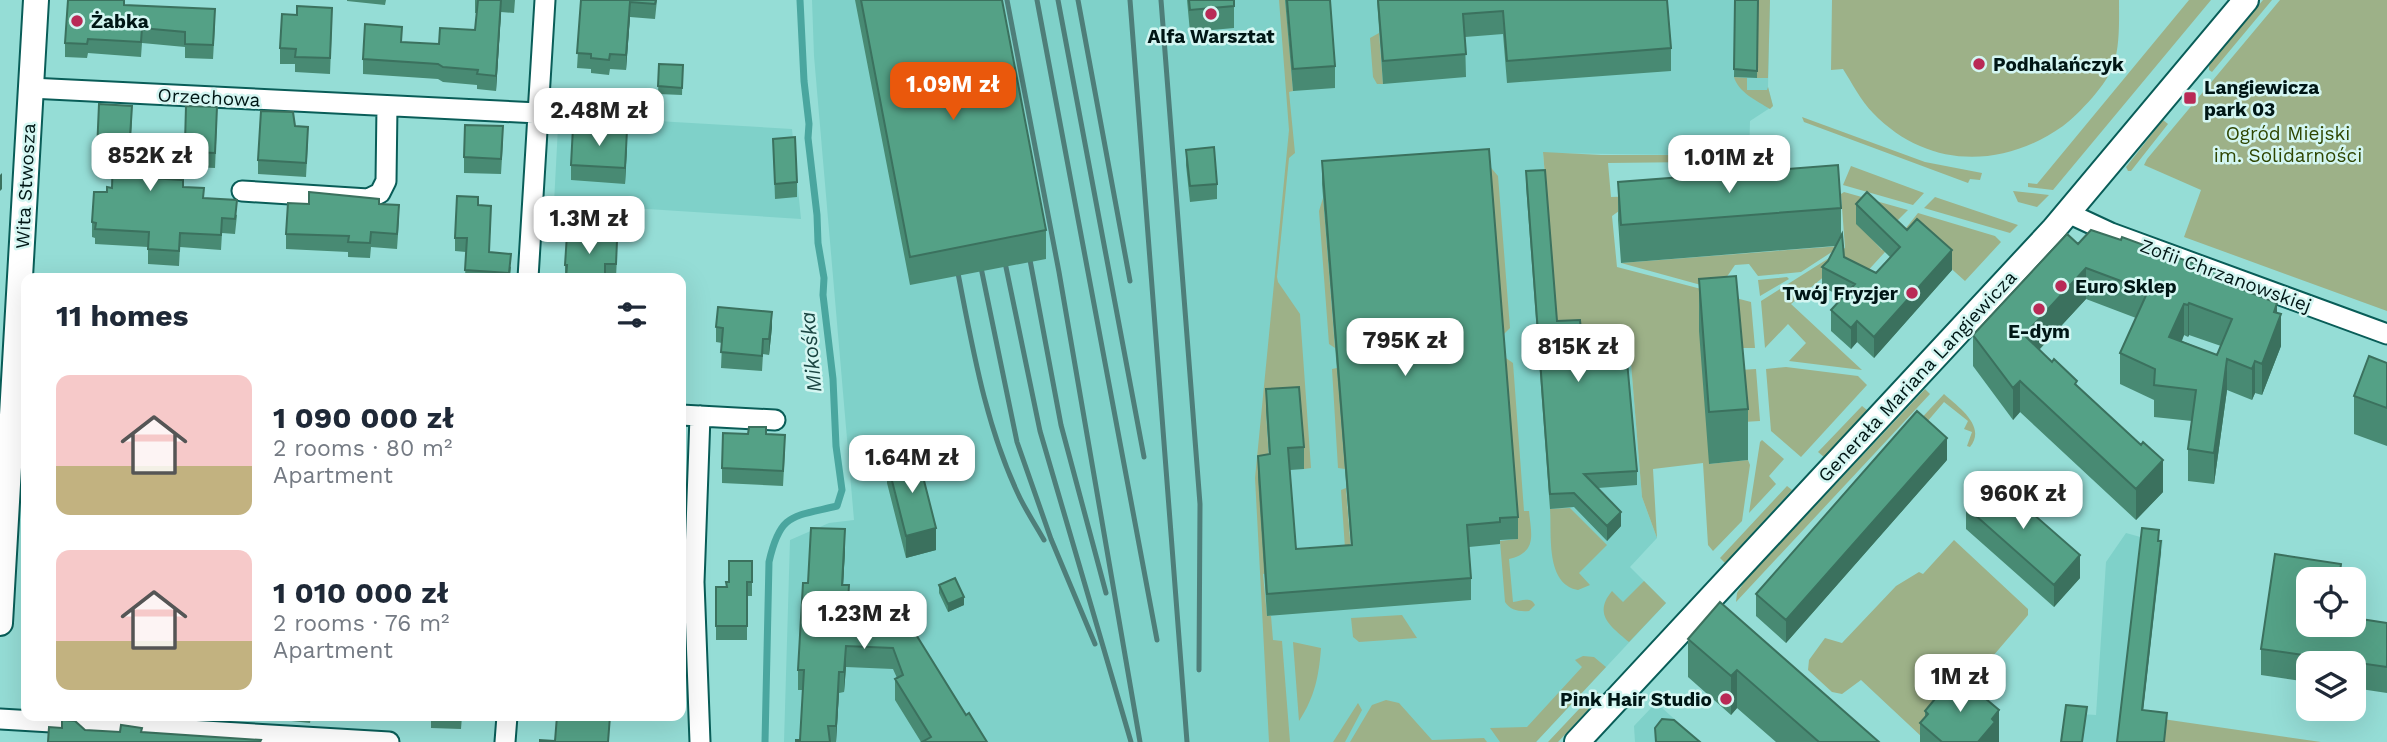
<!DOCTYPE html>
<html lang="en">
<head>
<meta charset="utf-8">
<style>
  :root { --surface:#fff; --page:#f2f2f3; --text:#1f2937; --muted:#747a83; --accent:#ea580c }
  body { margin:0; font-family:"Work Sans",sans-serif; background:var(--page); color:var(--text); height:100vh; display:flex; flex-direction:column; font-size:26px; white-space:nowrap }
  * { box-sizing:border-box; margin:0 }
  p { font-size:23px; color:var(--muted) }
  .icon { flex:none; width:38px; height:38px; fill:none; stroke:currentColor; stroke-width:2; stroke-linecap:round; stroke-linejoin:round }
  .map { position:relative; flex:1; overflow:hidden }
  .side { position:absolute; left:21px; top:273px; width:665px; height:448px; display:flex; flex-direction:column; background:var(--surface); border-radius:14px; box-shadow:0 7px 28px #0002 }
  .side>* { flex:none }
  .controls { position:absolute; left:2296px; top:567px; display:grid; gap:14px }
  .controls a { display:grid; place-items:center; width:70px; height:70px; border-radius:14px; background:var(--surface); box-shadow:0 7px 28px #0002; font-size:35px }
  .price { position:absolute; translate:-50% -60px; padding:0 16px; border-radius:14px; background:#fff; color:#222; font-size:23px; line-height:46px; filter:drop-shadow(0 2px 4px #0008) }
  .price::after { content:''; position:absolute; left:50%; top:42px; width:21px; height:16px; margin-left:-10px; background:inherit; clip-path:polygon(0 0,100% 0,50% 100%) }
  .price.active { background:var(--accent); color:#fff }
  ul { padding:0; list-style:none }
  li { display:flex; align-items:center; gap:21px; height:175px; padding:0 35px }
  li span { display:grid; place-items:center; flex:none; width:196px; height:140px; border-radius:14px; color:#555 }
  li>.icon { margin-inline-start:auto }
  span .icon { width:84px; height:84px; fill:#fffc; stroke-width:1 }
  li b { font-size:30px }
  h2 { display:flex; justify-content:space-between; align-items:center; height:84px; padding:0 35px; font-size:30px }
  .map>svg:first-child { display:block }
  .built { fill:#7fd1c9 }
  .green { fill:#9db188 }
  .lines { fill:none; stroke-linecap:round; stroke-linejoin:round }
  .stream { stroke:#4aa69f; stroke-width:7 }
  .minor-casing { stroke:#095d58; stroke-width:23 }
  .tertiary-casing { stroke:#095d58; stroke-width:28 }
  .minor { stroke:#fff; stroke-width:19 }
  .tertiary { stroke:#fff; stroke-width:24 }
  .rail { stroke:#4e7e79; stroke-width:5 }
  .wall { fill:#488a73; fill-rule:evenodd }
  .shaded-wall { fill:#3b715e }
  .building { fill:#54a186; stroke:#3b715e; stroke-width:2; fill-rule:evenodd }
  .poi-dot { fill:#b92a56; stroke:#d4f6f2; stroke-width:2.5 }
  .labels { text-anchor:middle; stroke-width:5; stroke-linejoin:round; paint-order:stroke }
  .poi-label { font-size:19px; font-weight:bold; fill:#001615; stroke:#d4f6f2; text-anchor:start }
  .street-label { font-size:19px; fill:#001615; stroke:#d4f6f2 }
  .park-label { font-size:19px; fill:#2e4500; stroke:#d4f6f2 }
  .water-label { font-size:21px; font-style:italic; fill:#1b4542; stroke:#d4f6f2 }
</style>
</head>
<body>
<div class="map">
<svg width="2387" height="742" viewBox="0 0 2387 742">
  <rect width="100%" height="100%" fill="#95ddd6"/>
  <path class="built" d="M812,0H1770L1768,87L1773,106L1750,121L1749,156L1543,153L1558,332L1628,327L1642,497L1657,538L1630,567L1666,603L1536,742H784L790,540L829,523L854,520L814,56Z
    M640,120L792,129L801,219L554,203L558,127L638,132Z
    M2126,533L2144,538L2163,540L2139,742H2062L2066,713L2096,715L2106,562Z
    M1661,707L1700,742H1635L1634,726L1651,708Z"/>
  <path class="green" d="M1279,0H1285L1293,91L1289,92L1295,153L1289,158L1277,277L1278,282L1300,314L1311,468L1304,469L1299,409L1266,411L1270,477L1268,573L1263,574L1267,616H1271L1273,640L1282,641L1290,742H1269L1255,478L1289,130Z
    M1758,0H1770L1768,78H1757Z
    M1832,0H2119C2119,22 2120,43 2114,64C2108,83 2079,114 2063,126C2002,169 1927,169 1873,113C1861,101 1852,83 1843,69L1831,70Z
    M2189,0H2211L2053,190L2028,187V183L2037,184Z
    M2263,0H2272L2212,72L2209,70V65Z
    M2280,0H2387V311L2184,237L2201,190L2144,165L2147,159Z
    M1379,33L1383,84H1377L1373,77L1370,38Z
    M1734,77L1747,78V90H1767L1768,87L1773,106L1770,109C1757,101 1738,92 1734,77Z
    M1802,117L1925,162L1982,173L1980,180L1970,179L1968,183L1804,122Z
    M2163,120L2168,124L2131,171H2128L2126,167Z
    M1543,152L1601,155H1693L1695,162L1608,163L1611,197L1640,196L1612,216L1617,267L1751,302L1755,348H1737L1709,464L1748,460L1750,465L1742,521L1713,551L1708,545L1703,463L1653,469L1657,538L1642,497L1628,327L1558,332Z
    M1487,163L1498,176L1510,328L1502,336Z
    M1851,166L1924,193L1913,205L1843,185Z
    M2013,191L2049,195L2037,207L2018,202Z
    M1844,192L1908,210L1887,231L1871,238L1882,250L1896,240L1863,276L1844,260L1791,304L1862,370L1789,361L1806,343L1788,324L1765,348L1761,301L1845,248L1841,194Z
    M1935,197L2018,225L2010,233L1924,208Z
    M1323,198L1335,348L1329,344L1319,211Z
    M1918,213L1995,236L2001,242L1965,281L1906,228Z
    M1841,246L1801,272L1758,276L1749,264L1735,265L1726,278L1730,293L1621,263Z
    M1787,277L1789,279L1760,296L1758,280Z
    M1503,356L1513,363L1524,511H1529C1531,534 1538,552 1509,559L1513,602C1521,601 1531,596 1535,605L1529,611C1519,612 1510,610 1505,602L1500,541L1517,539Z
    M1786,367L1858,376L1867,385L1801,457L1771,431L1766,369Z
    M1337,368L1345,469L1338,468L1332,369Z
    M1756,369L1760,421L1743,422L1739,370Z
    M1925,389L1930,394L1736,602L1737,593L1745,581Z
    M1944,394C1958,407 1987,426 1970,447L1967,446L1972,432L1964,429L1968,421L1944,402L1921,429L1915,425Z
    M1862,406L1867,410L1824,457L1818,452Z
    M1762,440L1784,459L1769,476L1776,484L1749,513L1760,442Z
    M1787,486L1792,490L1725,563L1720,558Z
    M1346,488L1351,551L1345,548L1341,490Z
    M1570,508L1607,545L1579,573L1590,585L1578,590C1545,584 1552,534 1550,509Z
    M1954,540L2028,609V615L1923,738L1861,680L1842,694L1832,692L1808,670L1809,660L1825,638L1842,643L1896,586L1919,572L1923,574Z
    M1644,581L1666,603L1629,642C1612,627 1592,615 1612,591L1623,602Z
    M1402,615L1417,638L1359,642L1353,637L1351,618Z
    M1293,642L1321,648C1319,675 1315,697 1299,721Z
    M1583,656L1594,657L1606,667L1536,742H1500L1490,728L1527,727L1582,667L1575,660Z
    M1596,691L1601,696L1558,742H1548Z
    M1386,700L1399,703L1432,740L1484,738L1487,742H1350L1372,705Z
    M1358,703L1362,710L1345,742H1333Z
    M2142,716L2321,742H2139Z"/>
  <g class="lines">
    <path class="stream" d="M765,742L769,562C780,513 792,517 837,506L842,490L836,446L833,379L823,295L824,278L818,243L817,215L808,138L809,124L804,81L800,0"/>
    <defs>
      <path id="minor" d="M30,88L538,113
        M242,191L368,199L380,193L386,181L387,106
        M2068,213L2111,233L2387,334
        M528,278L545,0
        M681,415L775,420
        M0,719L389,742
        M505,742L507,716
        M700,742L694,582L700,416"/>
      <path id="tertiary" d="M0,623L36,0
        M1577,742L2054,229L2246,0"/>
    </defs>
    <use href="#minor" class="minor-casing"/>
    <use href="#tertiary" class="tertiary-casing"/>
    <use href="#minor" class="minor"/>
    <use href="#tertiary" class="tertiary"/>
    <path class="rail" d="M1007,0L1059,272L1140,742
      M1037,0L1157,640
      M1058,0L1144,457
      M1078,0L1130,281
      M1130,0L1187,742
      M1161,0L1200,504L1199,670
      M1027,244L1061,425L1106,593
      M1002,248L1040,431L1131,742
      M978,253L1017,442L1051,539L1095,644
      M955,258C971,338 984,424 1020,498C1027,512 1036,526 1044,540"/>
  </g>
  <path class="wall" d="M347,0H386L385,5L347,1Z
    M475,0H515L514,13L501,12L496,91L477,89V85L443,82L438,79L363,74V59L439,44L475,30L477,13H475Z
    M581,0H657L655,19L630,17L626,70L610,69L609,75L591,73V69L577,68Z
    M855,0H1002L1046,230V259L910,285Z
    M1187,0H1234V28L1190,32Z
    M1285,0H1330L1335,66V88L1293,91Z
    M1377,0H1667L1671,48V71L1507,83L1503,34L1465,37L1466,77L1383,84Z
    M1735,0H1758L1757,78L1734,77Z
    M125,5L215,24L213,59L185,58V47L142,43L141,57L88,53L87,58L65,57V43Z
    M332,23L330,74L295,72V64H280V48Z
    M659,64L683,65L682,95L658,94Z
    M132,121L131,137L135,152L133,178L183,187L237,215L235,234L222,233L221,250L180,247L179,266L148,264V247L95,244V238L92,237V222L107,192L112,188V167L97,166V151Z
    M217,122L215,168L192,167V158H185V143Z
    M295,126L308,141L306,177L258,174V160Z
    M773,139L797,182V197L775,199Z
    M503,141L501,174L464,173V157Z
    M627,145L625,184L571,180V165Z
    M1186,150L1217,184V199L1190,202L1186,165Z
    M1322,161L1518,517V539L1500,540V544L1469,547L1471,578V600L1267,616L1258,478V456L1269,455L1266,411V389L1304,447V469L1290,470L1296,549L1351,545L1322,184Z
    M1526,171L1557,321L1637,471V485L1598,488L1621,526L1607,541L1574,507L1550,509L1526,185Z
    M1618,182L1841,208V235L1844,257L1876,273L1890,257L1856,224V204L1952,270L1874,358L1857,342L1851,349L1831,331V310L1843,297L1822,287V267L1828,261L1835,246L1621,263L1618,220Z
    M309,204H379L399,220L397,249L371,247L370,258L348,257V252L286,249V234Z
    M478,205L491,219L489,252L511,267L510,278H465L466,252L455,251V238Z
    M607,241L617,256L616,278H565V265Z
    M2078,244L2236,287L2277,313L2281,346L2262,395L2255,393L2252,400L2227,390L2214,484L2188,481V449L2192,421L2154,417V400L2120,384V353L2136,318L2086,299L2039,350L2077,386L2163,492L2136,520L2020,412L2013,420L1973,366V335ZM2184,335L2188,337L2189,335L2221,346L2217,355L2182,341Z
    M1699,279L1748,409V460L1709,464L1699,331Z
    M716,327H772L769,355L763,354L762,371L721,368L722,343L716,342Z
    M2387,363V446L2354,434V396Z
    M766,434L785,450L783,486L722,483V468Z
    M1947,460L1786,643L1756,616V594Z
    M887,461L936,550L906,558L887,483Z
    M1966,507L2080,578L2054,607L1966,529Z
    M845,550L843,585L849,601L966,715L987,742H921L895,700V679L897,678L893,669L846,667L844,692L839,693L836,742H796L800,740L803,690H798V670L808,583Z
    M752,561V596H747V640H716V587H727L729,582Z
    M2341,579L2308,625L2387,623V693L2354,688V663H2308V682L2261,675V649Z
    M939,585L964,605L948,612L939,593Z
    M1688,639L1879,742H1776L1737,708L1731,715L1688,677Z
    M1925,711L1999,742H1920V723L1925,718Z
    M282,716H311L310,723L282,720Z
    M431,716H462L461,729L431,728Z"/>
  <path class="shaded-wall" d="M501,0V12L496,91V76Z
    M630,2V17L626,70V55Z
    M627,130V145L625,184V168Z
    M2,173V189L0,191V175Z
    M1952,250V270L1874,358V337Z
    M2086,268V299L2024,366V335Z
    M2189,303V335L2188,337V305Z
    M2277,303V323L2281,314V346L2262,395V364L2274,312Z
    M2184,304V335L2169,368V337Z
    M772,312V327L769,355V339Z
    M1857,321V342L1851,349V328Z
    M2227,359V390L2214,484V453Z
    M2255,361V393L2252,400V369Z
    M2020,381V412L2013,420V388Z
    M1947,438V460L1786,643V620Z
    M2163,460V492L2136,520V489Z
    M1621,512V526L1607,541V526Z
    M936,528V550L906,558V536Z
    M845,529V550L842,605V585Z
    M2161,541V552L2142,721V710Z
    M2080,555V578L2054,607V585Z
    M964,597V605L948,612V604Z
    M846,646V667L844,692V672Z
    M1737,670V708L1731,715V676Z
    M839,672V693L836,742V726Z
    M1999,710V742H1978L1992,719Z"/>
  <path class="building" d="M68,0H124V5L215,9L213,45L185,44V32L142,28L141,42L88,39L87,44L65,43Z
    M478,0H501L496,76L477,74L478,70L443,67L438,64L363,59L365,24L402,27L401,42L439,44L440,28L475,30Z
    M581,0H656L655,4L630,2L626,55L610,54L609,60L591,58V54L577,53Z
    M861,0H1002L1046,230L910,257Z
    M1189,0H1234V6L1190,10Z
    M1287,0H1330L1335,66L1293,69Z
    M1378,0H1667L1671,48L1507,61L1503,11L1463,14L1466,54L1383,61Z
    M1735,0H1758L1757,71L1734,69Z
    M297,6L332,8L330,58L295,57L296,49L280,48L282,14L297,15Z
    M659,64L683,65L682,88L658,86Z
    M99,104L132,106L130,137H135L133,177L183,180V187L204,188L203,198L237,200L235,219L222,218L221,235L180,233L179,251L148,249L149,232L95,229L96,223L92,222L94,192H107V187L112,188L113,152L97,151Z
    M186,106L217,107L215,153L192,152V143H185Z
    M261,111L293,112L295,126L308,127L306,163L258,160Z
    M465,125L503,126L501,159L464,157Z
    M573,127L627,130L625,168L571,165Z
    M795,137L797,182L775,184L773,139Z
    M1214,147L1217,184L1190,186L1186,150Z
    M1489,149L1518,517L1500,518V522L1467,525L1471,578L1267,594L1258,456L1270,454L1266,389L1299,387L1304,447L1288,448L1296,549L1352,545L1322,161Z
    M1838,165L1841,208L1621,225L1618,182Z
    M1545,170L1557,321L1580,320L1582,341L1625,339L1637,471L1584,474L1621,512L1607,526L1574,493L1550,494L1526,171Z
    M309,192L379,199V204L399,205L397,234L371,232L370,243L348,242L349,236L286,234L288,203L309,204Z
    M1867,192L1907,230L1917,219L1952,250L1874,337L1857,321L1851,328L1831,310L1855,284L1822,267L1828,261L1842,234L1844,257L1876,273L1900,247L1856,204Z
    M457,196L478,197V205L491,206L489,252L511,254L509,273L465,270L467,238H455Z
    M2091,230L2121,240L2122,237L2236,279L2233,286L2277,303L2274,312L2281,314L2262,364L2255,361L2252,369L2227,359L2214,453L2188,449L2196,390L2154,385L2155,369L2120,353L2148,291L2086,268L2024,335L2052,362L2054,359L2077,381L2075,384L2141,445L2143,442L2163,460L2136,489L2020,381L2013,388L1973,335L2067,234L2078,244ZM2189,303L2232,319L2217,355L2169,337L2184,304L2188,305Z
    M567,234L607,236V241H617L616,264H605V278H566L567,265H565Z
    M1736,276L1748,409L1709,412L1699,279Z
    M718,307L772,312L769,339H763L762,356L721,352L723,328L716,327Z
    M2369,356L2387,363V408L2354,396Z
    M1917,411L1947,438L1786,620L1756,594Z
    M749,427H766V434L785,435L783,471L722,468L723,433L748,434Z
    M917,453L936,528L906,536L887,461Z
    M1992,478L2080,555L2054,585L1966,507Z
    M811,528L845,529L842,585H849L848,601L897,604L966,715L969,713L987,742H922L931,737L895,679L903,675L893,648L846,646L844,672H839L836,726H828L830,742H796V740H800L804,670H798L803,583H808Z
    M2142,528L2159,530L2158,541H2161L2142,710L2167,713L2164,742H2117Z
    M2275,554L2341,564L2339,579H2308V625H2354V618L2387,623V667L2261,649Z
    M729,561H752V582H747V626H716V587H727L726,582H729Z
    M955,578L964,597L948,604L939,585Z
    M1720,602L1879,742H1819L1737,670L1731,676L1688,639Z
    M1960,677L1999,710L1992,719L1995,722L1978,742H1942L1920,723L1928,714L1925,711L1949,682L1953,685Z
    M2066,705L2087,707L2082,742H2061Z
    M557,716H610L608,742H540V740L555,741Z
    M1662,719L1674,720L1700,742H1656L1655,728Z
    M62,720L75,721L85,730L120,732L121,725L142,728L141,732L261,740L260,742H48L49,727L62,728Z"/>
  <g class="poi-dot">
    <circle cx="1211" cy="14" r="7"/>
    <circle cx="77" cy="21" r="7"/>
    <circle cx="1979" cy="64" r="7"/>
    <rect x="2183" y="91" width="14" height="14" rx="3.5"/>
    <circle cx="2061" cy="286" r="7"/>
    <circle cx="1912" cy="293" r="7"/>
    <circle cx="2039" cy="309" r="7"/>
    <circle cx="1726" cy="699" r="7"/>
  </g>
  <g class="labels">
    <g class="poi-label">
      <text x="91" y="28">Żabka</text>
      <text x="1211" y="43" text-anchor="middle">Alfa Warsztat</text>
      <text x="1993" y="71">Podhalańczyk</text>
      <text x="2204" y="94">Langiewicza<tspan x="2204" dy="22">park 03</tspan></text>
      <text x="2075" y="293">Euro Sklep</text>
      <text x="1898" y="300" text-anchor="end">Twój Fryzjer</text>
      <text x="2039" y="338" text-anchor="middle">E-dym</text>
      <text x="1712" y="706" text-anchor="end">Pink Hair Studio</text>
    </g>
    <g class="street-label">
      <text transform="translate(209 97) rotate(3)" y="7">Orzechowa</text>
      <text transform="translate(25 186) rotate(-87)" y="7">Wita Stwosza</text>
      <text transform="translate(2226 275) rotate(20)" y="7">Zofii Chrzanowskiej</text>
      <text transform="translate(1917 376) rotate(-47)" y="7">Generała Mariana Langiewicza</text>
    </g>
    <g class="park-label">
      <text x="2288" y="140">Ogród Miejski<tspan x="2288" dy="22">im. Solidarności</tspan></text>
    </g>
    <g class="water-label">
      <text transform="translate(811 352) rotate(-95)" y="7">Mikośka</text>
    </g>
  </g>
</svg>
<div class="controls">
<a><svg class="icon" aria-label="locate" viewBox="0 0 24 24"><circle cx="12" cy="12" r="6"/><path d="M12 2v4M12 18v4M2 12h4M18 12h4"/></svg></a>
<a><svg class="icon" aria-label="layers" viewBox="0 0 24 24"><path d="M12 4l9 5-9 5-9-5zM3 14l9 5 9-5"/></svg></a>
</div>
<b class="price active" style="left:953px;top:122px">1.09M zł</b>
<b class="price" style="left:599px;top:148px">2.48M zł</b>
<b class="price" style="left:150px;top:193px">852K zł</b>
<b class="price" style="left:1729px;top:195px">1.01M zł</b>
<b class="price" style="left:589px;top:256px">1.3M zł</b>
<b class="price" style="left:1405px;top:378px">795K zł</b>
<b class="price" style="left:1578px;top:384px">815K zł</b>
<b class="price" style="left:912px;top:495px">1.64M zł</b>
<b class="price" style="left:2023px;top:531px">960K zł</b>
<b class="price" style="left:864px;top:651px">1.23M zł</b>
<b class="price" style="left:1960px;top:714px">1M zł</b>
<section class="side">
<h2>11 homes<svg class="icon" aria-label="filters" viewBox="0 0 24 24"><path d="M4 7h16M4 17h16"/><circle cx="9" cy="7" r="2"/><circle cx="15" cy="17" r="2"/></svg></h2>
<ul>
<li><span style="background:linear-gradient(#f6c9c9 65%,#c2b280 0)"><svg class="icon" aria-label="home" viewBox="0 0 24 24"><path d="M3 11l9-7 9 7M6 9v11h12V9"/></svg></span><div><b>1 090 000 zł</b><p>2 rooms · 80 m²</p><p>Apartment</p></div></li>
<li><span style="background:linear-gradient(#f6c9c9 65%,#c2b280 0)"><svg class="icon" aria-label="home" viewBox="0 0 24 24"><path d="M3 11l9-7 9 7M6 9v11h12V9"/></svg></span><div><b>1 010 000 zł</b><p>2 rooms · 76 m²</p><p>Apartment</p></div></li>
</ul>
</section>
</div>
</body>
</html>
